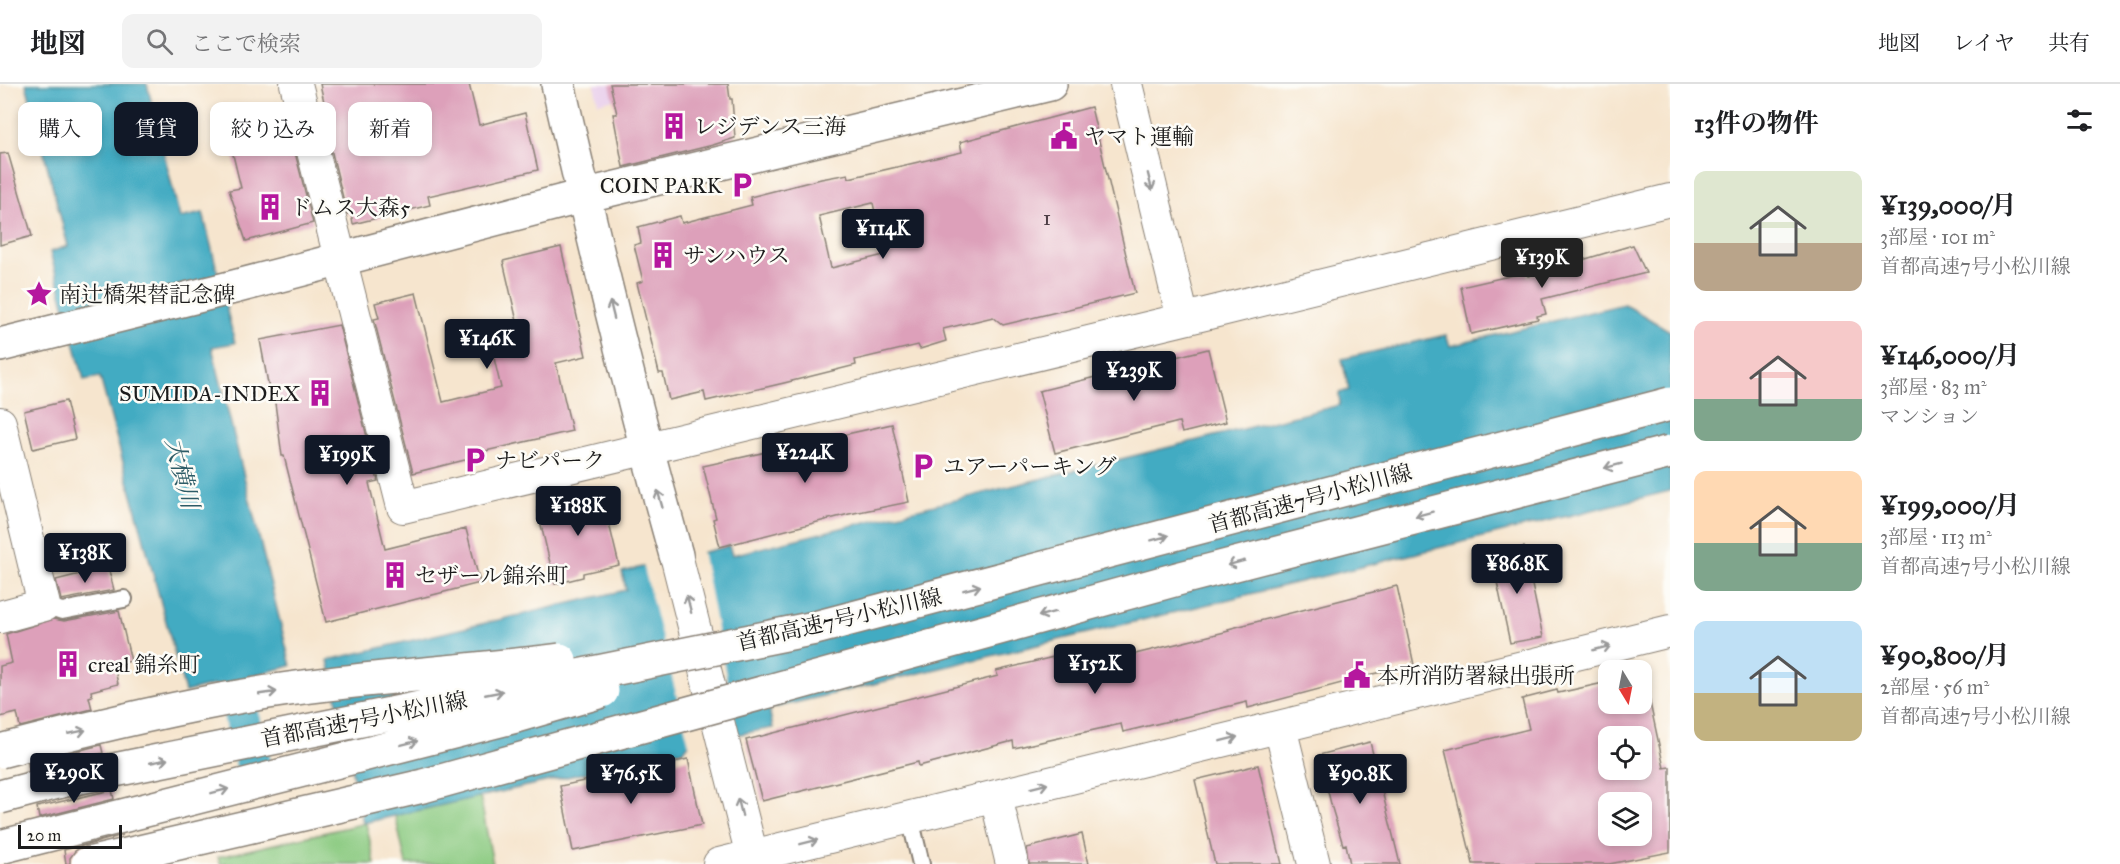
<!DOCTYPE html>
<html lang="ja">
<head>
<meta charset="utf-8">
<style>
  :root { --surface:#fff; --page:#f2f2f2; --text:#202124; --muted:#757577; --line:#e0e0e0; --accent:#111827 }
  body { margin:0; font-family:"IM FELL Great Primer","Noto Serif JP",serif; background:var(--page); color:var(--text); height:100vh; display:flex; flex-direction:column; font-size:22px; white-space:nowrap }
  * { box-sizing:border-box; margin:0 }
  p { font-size:20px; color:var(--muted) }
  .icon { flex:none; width:33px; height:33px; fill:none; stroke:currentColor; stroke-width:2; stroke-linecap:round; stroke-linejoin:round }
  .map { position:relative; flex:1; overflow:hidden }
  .panel { display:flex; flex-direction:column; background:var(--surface); width:450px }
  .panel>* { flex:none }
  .guide { position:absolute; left:18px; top:18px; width:570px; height:54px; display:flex; gap:12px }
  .needle { width:39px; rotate:170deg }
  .buttons { position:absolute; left:1598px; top:576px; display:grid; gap:12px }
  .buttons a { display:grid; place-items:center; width:54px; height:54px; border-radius:12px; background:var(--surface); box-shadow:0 3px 9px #0003; font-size:30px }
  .scale { position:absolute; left:18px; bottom:15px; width:104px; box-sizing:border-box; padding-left:6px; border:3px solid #1c1c1c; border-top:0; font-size:16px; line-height:21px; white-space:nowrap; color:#1c1c1c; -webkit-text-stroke:4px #fdfcf7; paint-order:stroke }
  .price { position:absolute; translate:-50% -51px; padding:0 14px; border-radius:6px; background:var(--accent); color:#fff; font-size:20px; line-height:39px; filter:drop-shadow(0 2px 3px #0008) }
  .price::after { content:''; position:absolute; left:50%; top:36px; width:18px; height:14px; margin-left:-9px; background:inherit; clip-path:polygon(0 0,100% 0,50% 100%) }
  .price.active { background:#222; color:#fff }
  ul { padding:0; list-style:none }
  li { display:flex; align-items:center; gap:18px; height:150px; padding:0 24px }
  li span { display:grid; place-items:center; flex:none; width:168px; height:120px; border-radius:12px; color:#555 }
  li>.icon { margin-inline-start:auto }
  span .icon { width:72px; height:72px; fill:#fffc; stroke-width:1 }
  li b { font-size:26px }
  h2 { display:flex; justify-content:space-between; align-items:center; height:72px; padding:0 24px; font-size:26px }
  .pill { padding:0 21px; border-radius:12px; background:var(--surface); box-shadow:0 3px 9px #0003; font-size:21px; line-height:54px }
  .pill.active { background:var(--accent); color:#fff }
  header { display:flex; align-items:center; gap:36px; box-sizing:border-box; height:84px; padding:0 30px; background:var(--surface); border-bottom:2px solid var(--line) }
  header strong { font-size:28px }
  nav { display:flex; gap:33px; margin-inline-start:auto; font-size:21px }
  .search { width:420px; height:54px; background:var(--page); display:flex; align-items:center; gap:15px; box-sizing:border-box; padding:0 21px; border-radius:12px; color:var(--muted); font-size:22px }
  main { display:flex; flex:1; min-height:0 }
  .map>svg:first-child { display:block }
  .built { fill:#ead1ec }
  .green { fill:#8bca81; stroke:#54734e; stroke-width:1.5 }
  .water { fill:#42abc2; stroke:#2f646f; stroke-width:1.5 }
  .pier { fill:#f6e5ce }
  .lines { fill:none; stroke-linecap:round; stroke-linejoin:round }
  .canal { stroke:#42abc2; stroke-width:36 }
  .building { fill:#dda0ba; fill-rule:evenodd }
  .lane-casing { stroke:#898075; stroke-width:20 }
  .street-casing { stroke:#898075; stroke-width:34 }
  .secondary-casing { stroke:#898075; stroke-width:36 }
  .lane { stroke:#fff; stroke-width:16 }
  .street { stroke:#fff; stroke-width:32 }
  .secondary { stroke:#fff; stroke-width:33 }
  .highway-bridge-casing { stroke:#898075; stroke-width:36; stroke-linecap:butt }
  .highway-bridge { stroke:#fff; stroke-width:33 }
  .oneway { stroke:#999 }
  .labels { text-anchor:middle; stroke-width:5; stroke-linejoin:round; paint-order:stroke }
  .number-label { font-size:20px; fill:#4c3d44 }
  .poi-label { font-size:22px; fill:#1c1c1c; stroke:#fdfcf7; text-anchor:start }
  .street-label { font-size:22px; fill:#1c1c1c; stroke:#fdfcf7 }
  .water-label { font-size:24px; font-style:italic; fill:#2d5c67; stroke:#fdfcf7 }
</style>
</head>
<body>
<header>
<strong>地図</strong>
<div class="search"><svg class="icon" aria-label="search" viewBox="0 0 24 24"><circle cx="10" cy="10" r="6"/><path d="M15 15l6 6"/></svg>ここで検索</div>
<nav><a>地図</a><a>レイヤ</a><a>共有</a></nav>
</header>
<main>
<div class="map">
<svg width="1670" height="780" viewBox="0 0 1670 780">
  <rect width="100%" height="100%" fill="#fdfcf7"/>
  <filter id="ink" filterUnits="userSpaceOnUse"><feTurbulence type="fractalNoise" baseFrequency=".0167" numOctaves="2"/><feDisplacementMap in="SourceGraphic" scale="12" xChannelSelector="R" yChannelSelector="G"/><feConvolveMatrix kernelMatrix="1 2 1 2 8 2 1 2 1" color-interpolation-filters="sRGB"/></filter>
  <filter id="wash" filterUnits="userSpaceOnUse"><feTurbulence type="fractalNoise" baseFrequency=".008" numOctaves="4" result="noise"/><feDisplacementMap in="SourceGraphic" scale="24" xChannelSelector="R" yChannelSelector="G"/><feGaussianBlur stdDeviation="1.35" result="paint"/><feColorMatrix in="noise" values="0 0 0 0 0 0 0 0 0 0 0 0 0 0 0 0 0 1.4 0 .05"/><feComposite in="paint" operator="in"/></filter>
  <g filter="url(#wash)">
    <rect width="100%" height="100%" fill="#f6e5ce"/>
    <path class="built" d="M594,0H677L598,19Z"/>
    <path class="green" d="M480,712L493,780H406L395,731Z
      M366,739L375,780H220L218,773Z"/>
    <path class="water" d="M26,0H147L180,134L203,129L235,259L212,263L291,582L185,608L100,293L84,296L50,168L68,162Z
      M1624,220L1670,247V407L1230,515L769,625L773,644L691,659L682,667L363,739L328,576L626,506L622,488L729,462L732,471L1340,321L1339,309L1349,306L1342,275L1446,251L1450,262Z"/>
    <path class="pier" d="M702,466L738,654L693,662L690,664L643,480Z"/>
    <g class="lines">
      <path class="canal" d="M229,581L252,674"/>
    </g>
    <g id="blocks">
      <path class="building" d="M320,0H469L479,41L525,29L538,86L428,112L430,121L353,140L351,129L347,130L322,28L326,27Z
        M610,0H728L730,15H732L735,54L713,61L623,83L613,30H617Z
        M1091,23L1135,209L1003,241L993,233L943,245L946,257L920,265L918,261L855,276L856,281L784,299L706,317L704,308L669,316L663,289H659L637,199L643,197L634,161L641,159L638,143L680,132L682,139L752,121L750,113L821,95L848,90L849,94L962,68L960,58ZM873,119L884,171L831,184L819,132Z
        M287,37L313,139L246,157L229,106L241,104L228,50Z
        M8,69L32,152L0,161V70Z
        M1633,161L1646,189L1542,215L1546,230L1537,232L1538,235L1471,250L1461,203L1527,188L1528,192Z
        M561,163L586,272L556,279L572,347L468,371L469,375L413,389L374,235L379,234L375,219L416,209L443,318L501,304L489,253L519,246L503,177Z
        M339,241L378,397L369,399L385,465L466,445L480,499L326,538L284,372H282L273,304L269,305L260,256Z
        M1208,265L1226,338L1182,349L1179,338L1055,369L1039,307Z
        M66,317L75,355L33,365L24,327Z
        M892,340L909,418L849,430L720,463L713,435L716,434L703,382Z
        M601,406L619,481L583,489V493L555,500L537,424Z
        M1524,463L1543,553L1510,559L1491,470Z
        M108,483L114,506L61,516L56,496Z
        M1397,502L1414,581L1368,591V592L1248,624L1247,618L1123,648L1121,640L1014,664L1013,657L919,682L918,678L762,717L746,656L998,592L996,587L1066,570L1070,586L1229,547L1228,545Z
        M119,527L131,577L114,581L118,600L91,607L92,612L89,613L92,625L20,643L17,629L0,633V582L12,579L6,550L54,535L64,537Z
        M1641,591H1644L1664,684L1670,683V768L1609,780H1473L1445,666L1529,645L1522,615L1557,606L1558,609L1608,598V620H1641ZM1608,652H1641V686H1608ZM1608,718H1641V752H1608Z
        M1370,658L1388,731L1400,780H1350L1346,760L1343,761L1332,724L1319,671Z
        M101,661L103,669L29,686L28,679Z
        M688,675L702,741L573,767L560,702Z
        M1258,681L1282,780H1215L1195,696Z
        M112,706L114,715L39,734L37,723Z
        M1082,750L1089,780H1029L1027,764Z
        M123,751L83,762L75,767L70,774V780H66L64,766Z"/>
    </g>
  </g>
  <g filter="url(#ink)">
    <use href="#blocks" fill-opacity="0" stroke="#898075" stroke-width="1.5"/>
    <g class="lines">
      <defs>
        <path id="lane" d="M44,521L62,527L124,515
          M910,734L921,780"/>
        <path id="street" d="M296,0L403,423L1205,230L1670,116
          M1126,0L1183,235
          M0,339L44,521L0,533
          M676,471L754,780
          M1280,643L1314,780
          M996,713L1012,780
          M719,780L1670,547"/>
        <path id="secondary" d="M558,0C594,158 632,315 676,471
          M0,261L234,203L583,112L1050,0"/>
      </defs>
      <use href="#lane" class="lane-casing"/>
      <use href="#street" class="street-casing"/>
      <use href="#secondary" class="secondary-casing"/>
      <use href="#lane" class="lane"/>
      <use href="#street" class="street"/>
      <use href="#secondary" class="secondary"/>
      <defs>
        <path id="highway-bridge" d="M0,667C73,648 147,630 221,616C333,595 447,590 560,576
          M0,713L65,696L815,544L1670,320
          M0,763L516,632L602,607
          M88,780L423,702L1181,494L1670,368"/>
      </defs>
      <use href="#highway-bridge" class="highway-bridge-casing"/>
      <use href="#highway-bridge" class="highway-bridge"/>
    </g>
    <defs><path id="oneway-shaft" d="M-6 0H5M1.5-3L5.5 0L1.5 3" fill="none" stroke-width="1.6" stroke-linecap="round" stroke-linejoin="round" transform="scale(1.5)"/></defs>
    <g class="oneway">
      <use href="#oneway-shaft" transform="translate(1150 98) rotate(76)"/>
      <use href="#oneway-shaft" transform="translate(612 226) rotate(-104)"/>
      <use href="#oneway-shaft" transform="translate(1613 382) rotate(165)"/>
      <use href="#oneway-shaft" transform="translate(660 415) rotate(-106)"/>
      <use href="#oneway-shaft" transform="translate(1424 430) rotate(165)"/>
      <use href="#oneway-shaft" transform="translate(1160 454) rotate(-15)"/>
      <use href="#oneway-shaft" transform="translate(1236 479) rotate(165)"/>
      <use href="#oneway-shaft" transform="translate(972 504) rotate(-14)"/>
      <use href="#oneway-shaft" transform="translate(689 520) rotate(-104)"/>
      <use href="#oneway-shaft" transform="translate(1047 530) rotate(165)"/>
      <use href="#oneway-shaft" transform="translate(1602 564) rotate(-14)"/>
      <use href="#oneway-shaft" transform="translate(268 609) rotate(-8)"/>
      <use href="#oneway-shaft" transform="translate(494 609) rotate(-11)"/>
      <use href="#oneway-shaft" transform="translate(77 648) rotate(-12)"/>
      <use href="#oneway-shaft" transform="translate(1229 655) rotate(-14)"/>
      <use href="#oneway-shaft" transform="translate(409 659) rotate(-14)"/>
      <use href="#oneway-shaft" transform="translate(159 677) rotate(-11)"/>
      <use href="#oneway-shaft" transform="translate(1039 702) rotate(-14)"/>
      <use href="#oneway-shaft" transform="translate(220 707) rotate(-14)"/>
      <use href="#oneway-shaft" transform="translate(740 723) rotate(-104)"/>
      <use href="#oneway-shaft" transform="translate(809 758) rotate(-14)"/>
    </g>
  </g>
  <defs>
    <symbol id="building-bare" viewBox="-9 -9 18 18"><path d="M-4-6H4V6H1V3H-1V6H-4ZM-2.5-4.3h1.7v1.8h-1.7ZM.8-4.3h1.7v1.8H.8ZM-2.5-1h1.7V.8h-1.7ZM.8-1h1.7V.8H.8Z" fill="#b5179e" stroke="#fdfcf7" stroke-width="2.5" paint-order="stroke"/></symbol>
    <symbol id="civic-bare" viewBox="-9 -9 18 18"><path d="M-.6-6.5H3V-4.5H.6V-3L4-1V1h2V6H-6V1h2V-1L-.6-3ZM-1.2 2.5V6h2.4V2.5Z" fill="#b5179e" stroke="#fdfcf7" stroke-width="2.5" paint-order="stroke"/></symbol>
    <symbol id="parking-bare" viewBox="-9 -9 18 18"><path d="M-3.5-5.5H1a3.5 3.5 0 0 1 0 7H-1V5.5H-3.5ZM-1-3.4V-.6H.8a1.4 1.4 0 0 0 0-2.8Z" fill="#b5179e" stroke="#fdfcf7" stroke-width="2.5" paint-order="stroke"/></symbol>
    <symbol id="sight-bare" viewBox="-9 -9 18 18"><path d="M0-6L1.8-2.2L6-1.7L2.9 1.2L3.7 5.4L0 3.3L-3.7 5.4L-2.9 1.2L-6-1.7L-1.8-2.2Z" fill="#b5179e" stroke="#fdfcf7" stroke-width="2.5" paint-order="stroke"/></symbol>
  </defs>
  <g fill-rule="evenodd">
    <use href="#building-bare" x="655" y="23" width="38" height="38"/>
    <use href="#civic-bare" x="1045" y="33" width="38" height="38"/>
    <use href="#parking-bare" x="723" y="82" width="38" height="38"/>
    <use href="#building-bare" x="251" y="104" width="38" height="38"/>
    <use href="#building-bare" x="644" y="152" width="38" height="38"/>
    <use href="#sight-bare" x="20" y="191" width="38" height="38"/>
    <use href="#building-bare" x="301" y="290" width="38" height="38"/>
    <use href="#parking-bare" x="456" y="357" width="38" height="38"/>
    <use href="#parking-bare" x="904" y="363" width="38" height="38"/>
    <use href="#building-bare" x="376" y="472" width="38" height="38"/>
    <use href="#building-bare" x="49" y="561" width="38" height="38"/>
    <use href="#civic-bare" x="1338" y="572" width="38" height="38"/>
  </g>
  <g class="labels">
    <g class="number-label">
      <text x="1047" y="141">1</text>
    </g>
    <g class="poi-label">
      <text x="694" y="50">レジデンス三海</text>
      <text x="1084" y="60">ヤマト運輸</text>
      <text x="722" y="109" text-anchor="end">COIN PARK</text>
      <text x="290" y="131">ドムス大森5</text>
      <text x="683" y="179">サンハウス</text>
      <text x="59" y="218">南辻橋架替記念碑</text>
      <text x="300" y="317" text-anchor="end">SUMIDA-INDEX</text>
      <text x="495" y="384">ナビパーク</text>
      <text x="943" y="390">ユアーパーキング</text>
      <text x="415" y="499">セザール錦糸町</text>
      <text x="88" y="588">creal 錦糸町</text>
      <text x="1377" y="599">本所消防署緑出張所</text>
    </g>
    <g class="street-label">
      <text transform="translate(1310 414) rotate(-15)" y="8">首都高速7号小松川線</text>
      <text transform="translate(839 535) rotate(-13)" y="8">首都高速7号小松川線</text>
      <text transform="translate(364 635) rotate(-11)" y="8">首都高速7号小松川線</text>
    </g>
    <g class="water-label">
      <text transform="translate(182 389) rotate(76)" y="8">大横川</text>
    </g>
  </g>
</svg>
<div class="buttons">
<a><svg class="needle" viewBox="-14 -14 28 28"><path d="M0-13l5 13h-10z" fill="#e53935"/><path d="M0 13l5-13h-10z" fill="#757577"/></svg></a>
<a><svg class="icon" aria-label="locate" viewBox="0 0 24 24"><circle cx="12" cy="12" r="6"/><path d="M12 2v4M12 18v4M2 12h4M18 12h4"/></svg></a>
<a><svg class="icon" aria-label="layers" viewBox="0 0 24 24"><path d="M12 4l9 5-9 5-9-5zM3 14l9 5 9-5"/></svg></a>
</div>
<div class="scale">20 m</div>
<b class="price" style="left:883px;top:176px">¥114K</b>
<b class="price active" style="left:1542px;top:205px">¥139K</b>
<b class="price" style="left:487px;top:286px">¥146K</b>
<b class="price" style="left:1134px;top:318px">¥239K</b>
<b class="price" style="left:805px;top:400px">¥224K</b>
<b class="price" style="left:347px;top:402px">¥199K</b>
<b class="price" style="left:578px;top:453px">¥188K</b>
<b class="price" style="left:85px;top:500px">¥138K</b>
<b class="price" style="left:1517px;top:511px">¥86.8K</b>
<b class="price" style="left:1095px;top:611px">¥152K</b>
<b class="price" style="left:74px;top:720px">¥290K</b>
<b class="price" style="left:631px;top:721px">¥76.5K</b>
<b class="price" style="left:1360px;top:721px">¥90.8K</b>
<div class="guide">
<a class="pill">購入</a>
<a class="pill active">賃貸</a>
<a class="pill">絞り込み</a>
<a class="pill">新着</a>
</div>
</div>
<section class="panel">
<h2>13件の物件<svg class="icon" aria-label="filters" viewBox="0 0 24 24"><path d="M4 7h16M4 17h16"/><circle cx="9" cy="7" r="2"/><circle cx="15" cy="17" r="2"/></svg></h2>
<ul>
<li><span style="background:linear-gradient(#dfe7d0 60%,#b9a48a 0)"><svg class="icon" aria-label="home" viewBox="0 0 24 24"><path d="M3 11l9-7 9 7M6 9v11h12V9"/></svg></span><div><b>¥139,000/月</b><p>3部屋 · 101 m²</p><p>首都高速7号小松川線</p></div></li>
<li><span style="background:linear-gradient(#f6c9c9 65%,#7fa58c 0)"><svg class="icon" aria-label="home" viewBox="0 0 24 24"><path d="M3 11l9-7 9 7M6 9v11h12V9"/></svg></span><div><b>¥146,000/月</b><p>3部屋 · 83 m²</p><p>マンション</p></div></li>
<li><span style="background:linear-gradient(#ffd9b3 60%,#7fa58c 0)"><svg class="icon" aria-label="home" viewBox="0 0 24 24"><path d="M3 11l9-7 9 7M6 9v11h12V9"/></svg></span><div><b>¥199,000/月</b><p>3部屋 · 113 m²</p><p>首都高速7号小松川線</p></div></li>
<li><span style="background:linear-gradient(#bfe0f5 60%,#c2b280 0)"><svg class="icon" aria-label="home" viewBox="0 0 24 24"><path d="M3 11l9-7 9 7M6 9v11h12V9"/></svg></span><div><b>¥90,800/月</b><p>2部屋 · 56 m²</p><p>首都高速7号小松川線</p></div></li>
</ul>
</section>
</main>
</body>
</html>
